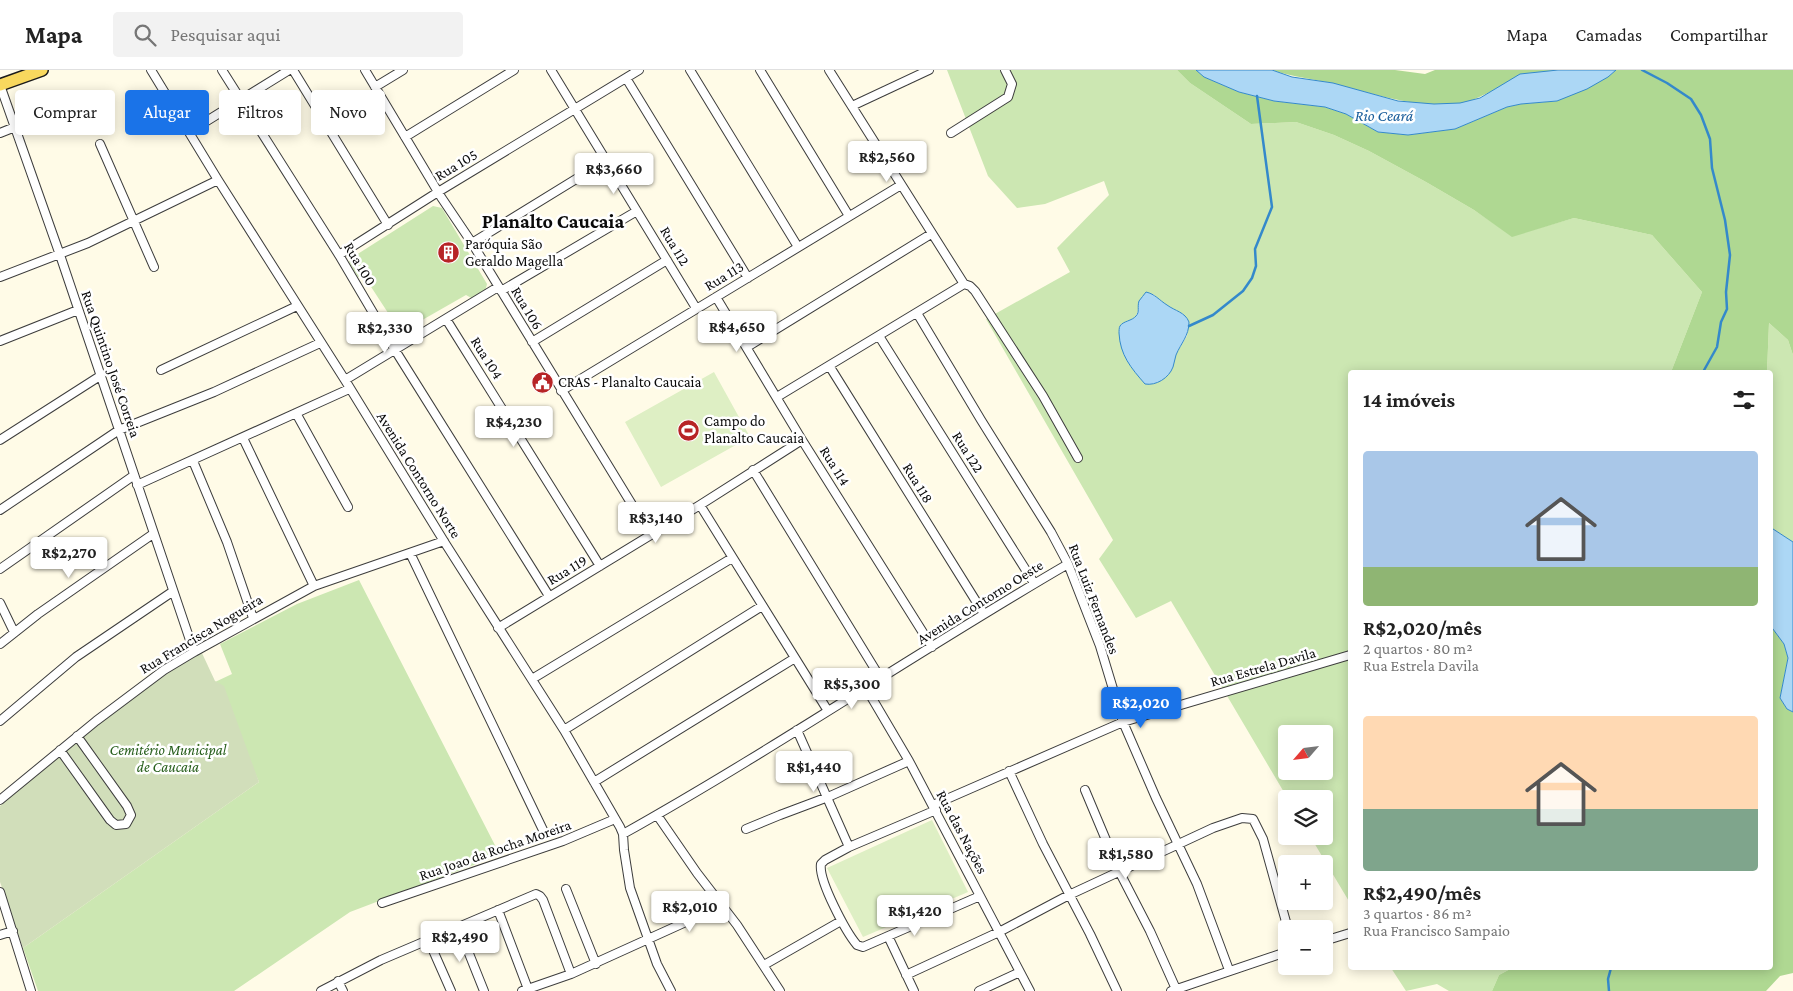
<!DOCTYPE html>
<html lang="pt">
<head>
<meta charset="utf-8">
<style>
  :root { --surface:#fff; --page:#f2f2f2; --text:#222; --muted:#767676; --line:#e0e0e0; --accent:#1a73e8 }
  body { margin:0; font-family:"Crimson Pro",serif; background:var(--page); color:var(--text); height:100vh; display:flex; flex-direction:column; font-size:19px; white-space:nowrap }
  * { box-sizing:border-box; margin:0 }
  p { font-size:16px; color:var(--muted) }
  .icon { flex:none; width:28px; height:28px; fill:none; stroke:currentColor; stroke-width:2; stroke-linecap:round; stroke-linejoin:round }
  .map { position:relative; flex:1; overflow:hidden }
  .panel { position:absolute; left:1348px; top:300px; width:425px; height:600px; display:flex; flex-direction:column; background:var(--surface); border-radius:5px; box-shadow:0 2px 12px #0003 }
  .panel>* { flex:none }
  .banner { position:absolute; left:15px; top:20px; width:475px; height:45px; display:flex; gap:10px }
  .needle { width:32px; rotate:242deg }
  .fabs { position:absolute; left:1278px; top:655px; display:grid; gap:10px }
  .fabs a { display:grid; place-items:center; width:55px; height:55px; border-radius:5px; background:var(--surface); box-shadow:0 2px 12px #0003; font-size:25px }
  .price { position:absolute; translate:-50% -42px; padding:0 11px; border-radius:5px; background:#fff; color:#222; font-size:16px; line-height:32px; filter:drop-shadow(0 1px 2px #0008) }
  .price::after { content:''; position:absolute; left:50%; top:30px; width:15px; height:11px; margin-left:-8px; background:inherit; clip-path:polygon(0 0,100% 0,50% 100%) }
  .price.current { background:var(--accent); color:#fff }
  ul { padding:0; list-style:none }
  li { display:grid; align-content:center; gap:10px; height:265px; padding:0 15px }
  li span { display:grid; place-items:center; height:155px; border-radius:5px; color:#555 }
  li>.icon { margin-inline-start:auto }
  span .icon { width:90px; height:90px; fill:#fffc; stroke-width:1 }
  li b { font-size:21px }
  h2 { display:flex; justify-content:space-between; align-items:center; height:60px; padding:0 15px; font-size:21px }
  .pill { padding:0 18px; border-radius:5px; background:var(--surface); box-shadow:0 2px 12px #0003; font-size:18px; line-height:45px }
  .pill.current { background:var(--accent); color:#fff }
  header { display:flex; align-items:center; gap:30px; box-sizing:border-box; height:70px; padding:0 25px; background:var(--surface); border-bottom:1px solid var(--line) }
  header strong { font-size:24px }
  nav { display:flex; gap:28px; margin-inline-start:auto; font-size:18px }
  .search { width:350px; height:45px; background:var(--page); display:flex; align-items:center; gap:12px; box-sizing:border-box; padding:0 18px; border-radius:5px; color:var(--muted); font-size:19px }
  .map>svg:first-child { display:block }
  .green { fill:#cce7b2; fill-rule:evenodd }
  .forest { fill:#afd892 }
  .cemetery { fill:#d1deba }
  .pitch { fill:#deefc4 }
  .water { fill:#acd7f5; stroke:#3489cb }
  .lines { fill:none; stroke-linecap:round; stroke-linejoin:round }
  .stream { stroke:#3489cb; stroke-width:2.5 }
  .street-casing { stroke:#3d3d3d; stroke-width:10 }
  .primary-casing { stroke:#1b1b1b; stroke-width:14 }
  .street { stroke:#fff; stroke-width:8 }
  .primary { stroke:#f8d85e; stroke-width:11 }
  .labels { text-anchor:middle; stroke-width:5; stroke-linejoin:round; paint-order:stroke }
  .street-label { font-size:15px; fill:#0a0a0a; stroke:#fff }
  .poi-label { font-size:15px; fill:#0a0a0a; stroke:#fff; text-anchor:start }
  .park-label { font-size:15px; font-style:italic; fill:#275f1c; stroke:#fff }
  .water-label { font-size:16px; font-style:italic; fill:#165b99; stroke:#fff }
  .district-label { font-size:20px; font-weight:bold; fill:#0a0a0a; stroke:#fff }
</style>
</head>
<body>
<header>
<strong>Mapa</strong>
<div class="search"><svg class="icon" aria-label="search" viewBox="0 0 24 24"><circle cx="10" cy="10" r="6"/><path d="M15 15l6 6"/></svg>Pesquisar aqui</div>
<nav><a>Mapa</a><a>Camadas</a><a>Compartilhar</a></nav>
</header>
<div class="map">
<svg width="1793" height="921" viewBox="0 0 1793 921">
  <rect width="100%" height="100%" fill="#fffbe7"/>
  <path class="green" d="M947,0H1177L1190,13L1251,54L1296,52L1334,65L1369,81L1426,112L1474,140L1512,166L1574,148L1652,165L1702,222L1671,302H1350V833L1310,766H1324V729H1288L1171,531L1136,548L1099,489L1113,470L986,249L1070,202L1057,178L1109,125L1104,111L1045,134L1017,138L988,106ZM1153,224L1167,236L1183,244L1189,252L1187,266L1176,284L1172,299L1121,254C1131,250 1139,248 1138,236ZM1286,664H1324V701H1286Z
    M433,136L442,138L487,214L485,222L473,229L466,225L417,253L419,261L405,270L398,269L389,255L392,249L364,206L358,207L349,192L353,187Z
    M1769,253L1788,270L1793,285V472L1770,457V302H1767Z
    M359,510L500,785L350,842L234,921H38L23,878L259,712L215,612L232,604L220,574L297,534Z
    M1391,898H1512L1499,905L1492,921H1449L1437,914L1406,921Z"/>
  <path class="forest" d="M1177,0H1196L1204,7L1239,22L1274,31L1325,37L1346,44L1378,62L1408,65L1455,59L1507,37L1521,34L1557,31L1608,7L1616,0H1793V285L1788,270L1769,253L1767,302H1671L1702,222L1652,165L1574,148L1512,167L1474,140L1426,112L1369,81L1334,65L1296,52L1251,54L1190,13Z
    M1272,0H1395L1425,4L1435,0H1558C1538,6 1516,10 1497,19C1484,24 1476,30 1462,33C1419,40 1376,24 1335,14C1314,9 1293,7 1272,0Z
    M1770,555L1784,574L1788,588L1780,628L1787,639L1793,642V903L1780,906L1766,921H1492L1499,905L1512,898H1770Z"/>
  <path class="cemetery" d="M201,581L215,611L224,616L259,712L23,878L0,812V736C45,694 93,654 143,619C162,606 181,592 201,581Z"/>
  <path class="pitch" d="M714,302L750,367L661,417L625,352Z
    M932,750L968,822L863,867L827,798Z"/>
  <path class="water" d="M1196,0H1272L1292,7L1333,13L1398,31L1434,34L1460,33L1480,28L1520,4L1558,0H1616L1608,7L1587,19L1557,31L1521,34L1507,37L1455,59L1408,65L1378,62L1346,44L1325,37L1274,31L1239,22L1204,7Z
    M1146,222C1155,224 1159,230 1167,235C1175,241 1185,242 1189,252C1189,266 1181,273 1176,285C1175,289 1174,293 1173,297C1169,308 1156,316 1145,314C1131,298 1120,285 1119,263C1119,262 1119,257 1120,256C1123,251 1132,251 1136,246C1140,242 1137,237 1139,231C1141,228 1144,225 1146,222Z
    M1770,457L1793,472V642L1787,639L1780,628L1788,588L1784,574L1770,555Z"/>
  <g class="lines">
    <path class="stream" d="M1642,0L1667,13L1691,29L1701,45L1710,69L1712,98L1725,150L1730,185L1726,222L1727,239L1721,252L1717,277L1703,302
      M1189,256L1213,245L1243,221L1252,208L1256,196L1255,179L1272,137L1257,26
      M1609,921L1608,909L1611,898"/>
    <defs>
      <path id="street" d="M151,0L218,110L345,310L445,473L564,660L620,757L623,764L624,780L630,818L657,894L671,921
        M222,0L339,185L395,280L549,526
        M293,0L388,155
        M365,0L441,127L472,173L650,464
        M551,0L696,238
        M690,0L798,177
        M760,0L849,146
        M829,0L964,214
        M626,8L748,208
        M0,15L60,185L194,582
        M375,17L403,0
        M852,36L929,0
        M189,62L289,0
        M0,63L15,57
        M951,63L1008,27L1012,14L1005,0
        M405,67L514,0
        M100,74L154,197
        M472,173L607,90
        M339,185L438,122L639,0
        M0,207L88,173L218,110
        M964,214L970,216L975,221L1043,326L1078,388
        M501,221L637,141
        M716,227L802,370L932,577
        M917,243L981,350L1051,462L1068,494L1100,576L1123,652L1156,728L1197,814L1229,900
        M446,249L600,496
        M879,266L1034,513
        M0,271L78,240
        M532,272L667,190
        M747,277L931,164
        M830,297L984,544
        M161,300L297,236
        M345,310L498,217
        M561,321L901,115
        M777,327L964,214
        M296,343L348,437
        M243,368L314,516
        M0,370L100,306
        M193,391L227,472L253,548
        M753,400L881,609
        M137,415L349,319
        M700,435L828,641
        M0,440L119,360L214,322L320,273
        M410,483L543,760
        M0,499L133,406
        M0,533L14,562
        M498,558L700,435L802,370
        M0,574L38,544L153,464
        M532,609L732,488
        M866,618L909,691L1030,921
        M0,651L76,587L172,522
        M564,660L762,536
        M797,660L849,777
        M60,680L110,750L116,755L126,754L131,745L127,736L77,666
        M1009,701L1043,774L1090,864L1117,921
        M594,712L795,588
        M1085,720L1119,801L1150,861L1176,919
        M0,730L96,651L164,600L194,582L314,516L444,471
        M933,735L1123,652L1350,585
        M936,740L849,777L825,790L821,794C818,810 846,862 857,875L863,877L980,826
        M657,745L697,803L737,855L780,921
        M746,759L780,745L828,727L909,691
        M623,764C775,679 918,581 1068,494
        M566,819L596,894
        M0,822L31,921
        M382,833L563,771L615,749
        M498,840L528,919
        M458,856L484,921
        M0,865L13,861
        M888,866L914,921
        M428,869L451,921
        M1324,871L1350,863
        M764,895L841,851
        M906,905L999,862L1069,825L1213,758L1242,748L1253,749L1263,769L1288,859
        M338,911L343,921
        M321,921L381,890L536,824L540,826L543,830L571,904L721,836
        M522,921L571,904
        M979,921L1020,902
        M1171,921L1286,882"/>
      <path id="primary" d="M0,15L42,0"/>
    </defs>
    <use href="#street" class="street-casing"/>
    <use href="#primary" class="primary-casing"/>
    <use href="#street" class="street"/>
    <use href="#primary" class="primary"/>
  </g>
  <defs>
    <symbol id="building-disc" viewBox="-11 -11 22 22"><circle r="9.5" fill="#b72426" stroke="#fff"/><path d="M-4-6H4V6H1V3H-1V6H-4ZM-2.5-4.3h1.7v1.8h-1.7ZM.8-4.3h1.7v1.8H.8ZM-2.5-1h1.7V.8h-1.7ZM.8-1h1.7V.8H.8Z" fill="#fff"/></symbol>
    <symbol id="civic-disc" viewBox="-11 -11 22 22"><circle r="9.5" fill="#b72426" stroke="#fff"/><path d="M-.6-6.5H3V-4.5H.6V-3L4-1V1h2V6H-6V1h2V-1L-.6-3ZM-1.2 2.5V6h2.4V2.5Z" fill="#fff"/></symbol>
    <symbol id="stadium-disc" viewBox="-11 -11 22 22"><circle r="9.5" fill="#b72426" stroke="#fff"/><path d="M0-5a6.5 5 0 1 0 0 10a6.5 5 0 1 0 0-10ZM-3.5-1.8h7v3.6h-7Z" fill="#fff"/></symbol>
  </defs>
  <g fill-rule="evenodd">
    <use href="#building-disc" x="436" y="170" width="25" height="25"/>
    <use href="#civic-disc" x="530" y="300" width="25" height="25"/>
    <use href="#stadium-disc" x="676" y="348" width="25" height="25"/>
  </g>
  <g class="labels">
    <g class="street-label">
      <text transform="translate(456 95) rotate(-31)" y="5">Rua 105</text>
      <text transform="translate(675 176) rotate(59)" y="5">Rua 112</text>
      <text transform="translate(360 194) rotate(59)" y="5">Rua 100</text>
      <text transform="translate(724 206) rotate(-31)" y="5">Rua 113</text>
      <text transform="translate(527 238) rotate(59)" y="5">Rua 106</text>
      <text transform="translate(487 288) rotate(58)" y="5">Rua 104</text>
      <text transform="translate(111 294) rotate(71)" y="5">Rua Quintino José Correia</text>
      <text transform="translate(968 382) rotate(58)" y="5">Rua 122</text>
      <text transform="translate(835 396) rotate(58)" y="5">Rua 114</text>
      <text transform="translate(419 405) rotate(58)" y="5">Avenida Contorno Norte</text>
      <text transform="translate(918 413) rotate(58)" y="5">Rua 118</text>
      <text transform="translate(567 500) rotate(-31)" y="5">Rua 119</text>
      <text transform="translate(1094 529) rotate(69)" y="5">Rua Luiz Fernandes</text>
      <text transform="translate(980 532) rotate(-32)" y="5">Avenida Contorno Oeste</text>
      <text transform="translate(201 564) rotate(-31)" y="5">Rua Francisca Nogueira</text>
      <text transform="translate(1263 597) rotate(-16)" y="5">Rua Estrela Davila</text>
      <text transform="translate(962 762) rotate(62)" y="5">Rua das Nações</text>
      <text transform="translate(495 780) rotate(-19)" y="5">Rua Joao da Rocha Moreira</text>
    </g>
    <g class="poi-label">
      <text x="465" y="179">Paróquia São<tspan x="465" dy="17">Geraldo Magella</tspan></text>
      <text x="558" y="317">CRAS - Planalto Caucaia</text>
      <text x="704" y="356">Campo do<tspan x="704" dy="17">Planalto Caucaia</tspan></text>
    </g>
    <g class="park-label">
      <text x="168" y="685">Cemitério Municipal<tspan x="168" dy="17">de Caucaia</tspan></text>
    </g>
    <g class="water-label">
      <text x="1384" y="51">Rio Ceará</text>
    </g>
    <g class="district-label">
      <text x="553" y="158">Planalto Caucaia</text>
    </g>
  </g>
</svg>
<div class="fabs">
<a><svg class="needle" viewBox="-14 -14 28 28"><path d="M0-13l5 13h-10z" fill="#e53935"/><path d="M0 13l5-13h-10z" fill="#767676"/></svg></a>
<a><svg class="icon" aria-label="layers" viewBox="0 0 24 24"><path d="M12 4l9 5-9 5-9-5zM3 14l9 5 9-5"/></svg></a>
<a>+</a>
<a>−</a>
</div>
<b class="price" style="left:887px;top:113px">R$2,560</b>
<b class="price" style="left:614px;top:125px">R$3,660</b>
<b class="price" style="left:737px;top:283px">R$4,650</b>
<b class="price" style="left:385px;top:284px">R$2,330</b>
<b class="price" style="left:514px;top:378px">R$4,230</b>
<b class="price" style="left:656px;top:474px">R$3,140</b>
<b class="price" style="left:69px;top:509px">R$2,270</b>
<b class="price" style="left:852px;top:640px">R$5,300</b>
<b class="price current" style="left:1141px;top:659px">R$2,020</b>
<b class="price" style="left:814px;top:723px">R$1,440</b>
<b class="price" style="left:1126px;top:810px">R$1,580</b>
<b class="price" style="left:690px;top:863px">R$2,010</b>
<b class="price" style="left:915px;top:867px">R$1,420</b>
<b class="price" style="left:460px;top:893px">R$2,490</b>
<div class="banner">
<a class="pill">Comprar</a>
<a class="pill current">Alugar</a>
<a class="pill">Filtros</a>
<a class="pill">Novo</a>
</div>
<section class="panel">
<h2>14 imóveis<svg class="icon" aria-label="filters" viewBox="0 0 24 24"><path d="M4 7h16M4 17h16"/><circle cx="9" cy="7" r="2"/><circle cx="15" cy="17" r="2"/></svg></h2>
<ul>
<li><span style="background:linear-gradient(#a9c7e8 75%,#8fb573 0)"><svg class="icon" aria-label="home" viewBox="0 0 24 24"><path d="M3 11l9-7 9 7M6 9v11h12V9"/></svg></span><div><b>R$2,020/mês</b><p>2 quartos · 80 m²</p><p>Rua Estrela Davila</p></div></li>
<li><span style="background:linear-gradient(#ffd9b3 60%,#7fa58c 0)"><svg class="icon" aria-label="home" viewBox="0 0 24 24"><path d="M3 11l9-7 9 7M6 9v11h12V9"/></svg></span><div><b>R$2,490/mês</b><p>3 quartos · 86 m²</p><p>Rua Francisco Sampaio</p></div></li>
</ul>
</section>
</div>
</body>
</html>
